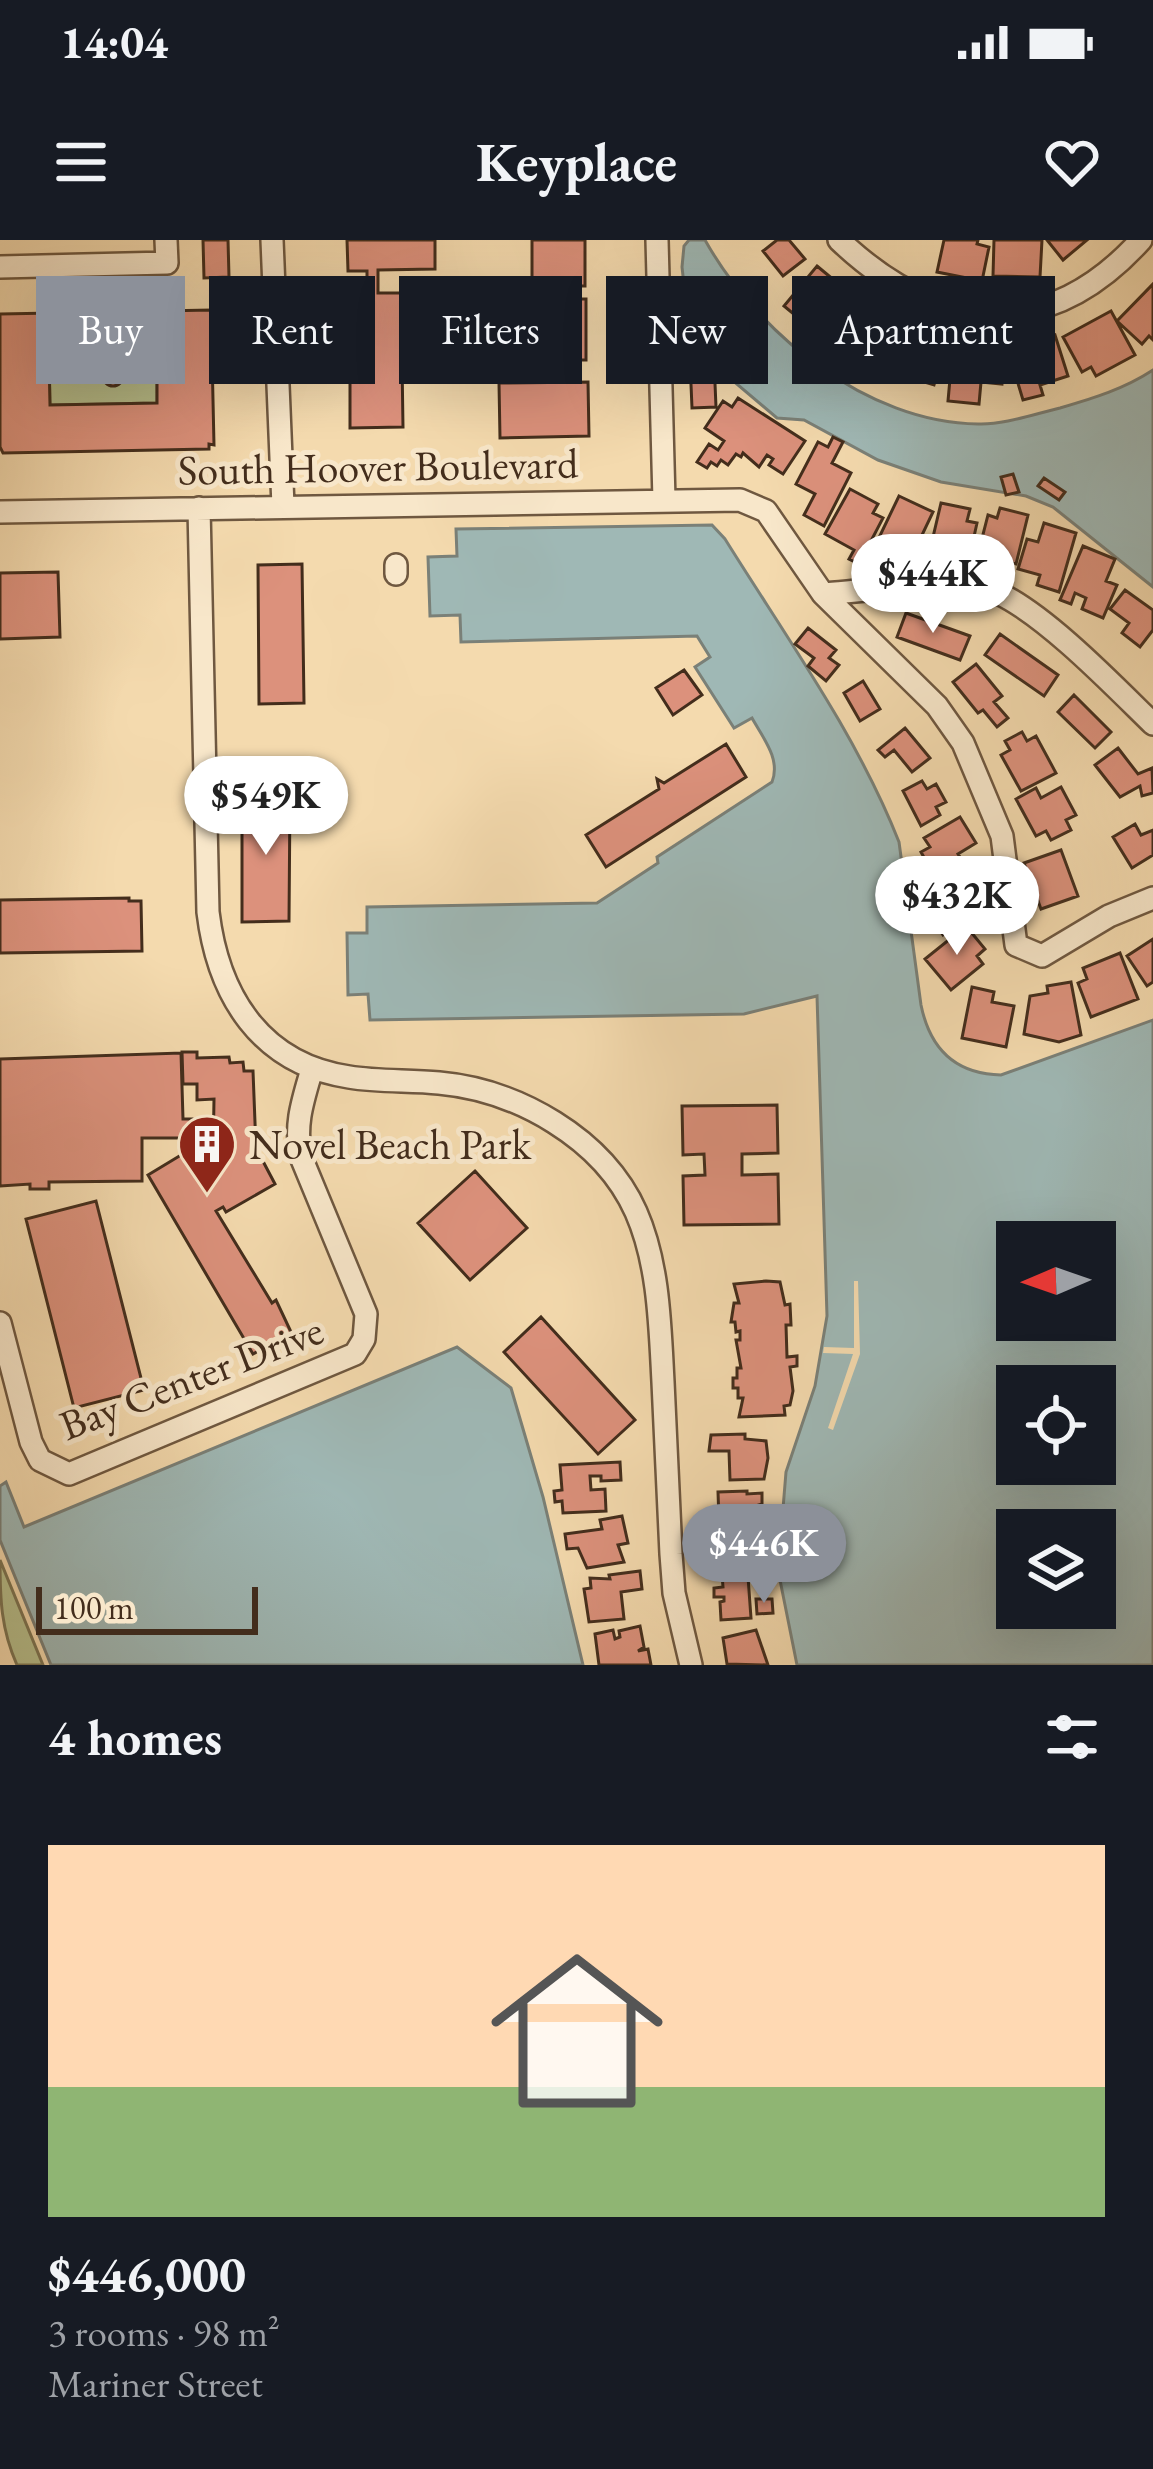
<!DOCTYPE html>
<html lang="en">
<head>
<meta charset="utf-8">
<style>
  :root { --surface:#171b24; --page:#20242c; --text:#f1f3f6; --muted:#9ea1a6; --line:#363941; --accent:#8c9099 }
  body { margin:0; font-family:"EB Garamond",serif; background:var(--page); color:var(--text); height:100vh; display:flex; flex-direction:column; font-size:45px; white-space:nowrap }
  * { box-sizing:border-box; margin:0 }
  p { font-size:39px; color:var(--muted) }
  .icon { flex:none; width:66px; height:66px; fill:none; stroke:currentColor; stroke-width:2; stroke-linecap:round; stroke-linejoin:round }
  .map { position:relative; height:1425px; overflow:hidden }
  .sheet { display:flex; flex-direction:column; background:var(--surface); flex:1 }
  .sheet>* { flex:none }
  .guide { position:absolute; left:36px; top:36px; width:1083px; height:108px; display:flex; gap:24px }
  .needle { width:78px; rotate:268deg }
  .fabs { position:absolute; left:996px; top:981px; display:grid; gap:24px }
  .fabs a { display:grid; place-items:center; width:120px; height:120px; border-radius:0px; background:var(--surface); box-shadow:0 12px 48px #0002; font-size:60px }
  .scale { position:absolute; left:36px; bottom:30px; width:222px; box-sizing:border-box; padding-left:12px; border:6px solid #432d1c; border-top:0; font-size:33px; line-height:42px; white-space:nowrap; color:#432d1c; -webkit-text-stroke:9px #f8e7ca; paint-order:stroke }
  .price { position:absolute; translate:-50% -102px; padding:0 27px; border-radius:42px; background:#fff; color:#222; font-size:39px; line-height:78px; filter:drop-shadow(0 3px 6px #0008) }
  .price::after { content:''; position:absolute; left:50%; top:72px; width:36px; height:27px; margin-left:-18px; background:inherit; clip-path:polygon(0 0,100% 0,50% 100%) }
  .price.active { background:var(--accent); color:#fff }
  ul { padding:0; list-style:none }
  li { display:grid; align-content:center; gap:24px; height:636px; padding:0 48px }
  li+li { border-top:3px solid var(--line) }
  li span { display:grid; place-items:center; height:372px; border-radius:0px; color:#555 }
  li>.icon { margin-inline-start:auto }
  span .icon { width:216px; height:216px; fill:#fffc; stroke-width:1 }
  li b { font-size:51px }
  h2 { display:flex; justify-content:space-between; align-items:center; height:144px; padding:0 48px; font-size:51px }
  .pill { padding:0 42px; border-radius:0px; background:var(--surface); box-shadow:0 12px 48px #0002; font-size:42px; line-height:108px }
  .pill.active { background:var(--accent); color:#fff }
  .status { display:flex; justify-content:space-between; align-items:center; height:84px; padding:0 60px; background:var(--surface); direction:ltr }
  .status svg { height:33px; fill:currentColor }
  header { display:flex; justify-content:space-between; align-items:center; height:156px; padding:0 48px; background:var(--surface); font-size:54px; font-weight:700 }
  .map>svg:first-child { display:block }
  .green { fill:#b7c08e; stroke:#7d7655; stroke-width:3 }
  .water { fill:#9fb8b5; stroke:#7a8078; stroke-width:3; fill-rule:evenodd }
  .pier { fill:#f4daae }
  .building { fill:#dc917c; stroke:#432d1c; stroke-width:3; fill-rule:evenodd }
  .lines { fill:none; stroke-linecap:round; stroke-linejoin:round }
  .minor-casing { stroke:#6f5840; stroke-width:26 }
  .minor { stroke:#f8e7ca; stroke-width:21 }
  .labels { text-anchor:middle; stroke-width:10; stroke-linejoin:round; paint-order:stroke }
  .street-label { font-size:42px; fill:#432d1c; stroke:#f8e7ca }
  .poi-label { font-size:42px; fill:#432d1c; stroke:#f8e7ca; text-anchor:start }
</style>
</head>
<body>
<div class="status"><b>14:04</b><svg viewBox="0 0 49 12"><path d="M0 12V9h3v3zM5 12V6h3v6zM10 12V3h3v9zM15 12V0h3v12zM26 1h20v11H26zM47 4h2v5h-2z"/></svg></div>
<header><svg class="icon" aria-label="menu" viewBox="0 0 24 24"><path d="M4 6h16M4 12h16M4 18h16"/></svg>Keyplace<svg class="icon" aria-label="heart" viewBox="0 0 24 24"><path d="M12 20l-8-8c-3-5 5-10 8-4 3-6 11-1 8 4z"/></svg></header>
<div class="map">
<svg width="1153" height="1425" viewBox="0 0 1153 1425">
  <rect width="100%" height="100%" fill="#f4daae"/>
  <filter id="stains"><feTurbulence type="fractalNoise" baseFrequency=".00167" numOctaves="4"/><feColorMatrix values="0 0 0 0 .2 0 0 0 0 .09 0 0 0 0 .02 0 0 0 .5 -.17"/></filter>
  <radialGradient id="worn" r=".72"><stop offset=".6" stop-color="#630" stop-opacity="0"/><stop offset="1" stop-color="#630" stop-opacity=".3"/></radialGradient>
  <path class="green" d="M157,117V163L50,165L49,118Z
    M0,1320L43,1425H17C1,1389 0,1359 0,1320Z"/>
  <path class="water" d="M689,0H705C757,93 867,183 978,184C1004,185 1034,174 1060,168C1094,158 1124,149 1153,130V347L1053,267L1026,256L941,242L878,220L804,180L777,178L732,140L699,105L686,63L682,27L684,6Z
    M712,285L725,299C786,397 857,495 899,602L921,765C930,809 955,834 1001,835L1153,780V1425H797L778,1330L786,1232L815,1146L827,1076L817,756L744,774L370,780L368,754L348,755L347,693H367V667L597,663L658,623L657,617L772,542C781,519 763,498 752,478L734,488L695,427L710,417L697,396L461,402L460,375L430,376L428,317L457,316L456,289ZM1017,1002H1095V1080H1017ZM1017,1146H1095V1224H1017ZM1017,1290H1095V1368H1017Z
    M457,1107L511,1148L543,1257L583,1425H51L0,1300V1246L6,1242L24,1287Z"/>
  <path class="pier" d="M854,1041H858L860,1114L833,1190L828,1188L853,1114L823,1113L824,1107L854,1108Z"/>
  <path class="building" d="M203,0H228L229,37L204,38Z
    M347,0H435V29L378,30V53H401L403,187L350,188V128H366V115L350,114V55L367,54V31H348Z
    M532,0H585V46H569V59H586V120H532Z
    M777,0H789L805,19L783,36L763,11Z
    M944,0H978L977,4L989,7L982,41L937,32Z
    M994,0H1042L1040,37L993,36Z
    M1047,0H1087L1063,20Z
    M817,26L852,55L819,95L784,66Z
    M517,39L518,132L417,134L416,41ZM457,72H477V98L458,99Z
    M1153,44V100L1149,96L1142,104L1117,81Z
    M855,59L872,70L858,90L884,107L870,127L862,121L855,131L821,109Z
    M211,70L214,205L209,204V209L3,213L0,207V74ZM157,117V163L50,165L49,118Z
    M1111,71L1135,115L1096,136L1091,127L1082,132L1063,97Z
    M895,84L947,100L934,145L881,129Z
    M1055,95L1068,136L1040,145L1043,155L1023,160L1008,110Z
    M953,106L974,108L973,119L1004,122L1002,144L981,142L979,164L948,161Z
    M714,120L716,167L692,168L690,121Z
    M103 136a10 10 0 1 1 20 0a10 10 0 1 1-20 0Z
    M588,142L589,196L500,198L499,143Z
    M738,158L805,201L783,234L769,225L773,219L767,215L759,227L743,213L741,217L736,214L728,225L721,220L717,226L711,222L707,228L697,222L709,204L718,210L724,201L705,188L723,161L732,167Z
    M833,197L843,202L832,223L851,233L824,286L804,275L815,254L796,244L818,202L828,207Z
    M1013,234L1019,252L1006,255L1001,237Z
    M1044,238L1065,252L1059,260L1038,246Z
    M850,249L878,264L873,273L883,278L859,324L849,319L854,310L825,294Z
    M899,256L933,272L913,314L890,303L885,313L874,308Z
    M941,263L970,269L967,281L977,283L967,328L947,324L952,301L933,297Z
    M1000,268L1028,275L1016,324L997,319L999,309L990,307L987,317L978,314L988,275L997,278Z
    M1044,283L1076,293L1059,352L1037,345L1040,335L1018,329L1027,299L1038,302Z
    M1083,306L1115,319L1106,341L1117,345L1103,378L1082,369L1086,358L1075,353L1071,364L1060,360Z
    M302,324L304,463L259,464L258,325Z
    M58,332L60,397L0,399V333Z
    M1125,350L1153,370V390L1140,407L1122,393L1129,383L1110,369Z
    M906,373L970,396L960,420L897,397Z
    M808,388L836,410L829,418L839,425L826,441L808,426L814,418L795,404Z
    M1000,394L1058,435L1044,456L985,415Z
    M976,424L1002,456L994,462L1008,478L997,487L983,470L978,473L953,442Z
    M684,430L702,455L673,475L656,448Z
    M863,441L880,469L860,481L844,453Z
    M1074,455L1111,492L1095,508L1058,472Z
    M905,488L930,518L912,532L894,510L885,517L878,510Z
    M1022,492L1027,501L1036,496L1056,533L1021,551L1001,515L1010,510L1005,501Z
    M726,504L746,537L606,627L586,595L659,549L657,539L664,543Z
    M1118,508L1138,534L1152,528L1153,553L1142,556L1140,546L1120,557L1095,525Z
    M922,541L927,549L936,544L946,562L936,567L940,575L921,586L903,551Z
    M1061,547L1076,575L1066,580L1071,590L1051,600L1046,591L1036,596L1016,559L1036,548L1041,558Z
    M242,555H290L289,681L242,682Z
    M960,577L976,603L958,614L964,623L936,639L921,612L930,607L924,598Z
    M1135,584L1141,595L1153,590V615L1132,628L1113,597Z
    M1061,610L1078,656L1041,669L1024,623Z
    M954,638L965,655L974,649L985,666L943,695L925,669L934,663L928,655Z
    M129,658V661H141L142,711L0,713V660Z
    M966,686L985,709L977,716L983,724L951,750L925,719Z
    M1153,699V742L1147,746L1127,716Z
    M1120,713L1138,759L1091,777L1078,743L1087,739L1083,728Z
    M1071,742L1081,795L1059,802L1024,794L1030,756L1048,753L1047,746Z
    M972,747L994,752L992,762L1014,766L1006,807L962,798Z
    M182,812H197V818L229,817L230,823L243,822L244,831H253L256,908L275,944L226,972L223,967L216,971L272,1063L276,1060L291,1092L253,1114L148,935L186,912L199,934L218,928L213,920L214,859L197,860V844H183Z
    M181,813L183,879H192V898H142V941L49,942V949H30V944L0,946V819Z
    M777,865L778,913L742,914V935L778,934L779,984L684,985L683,936L705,935L704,914L683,915L682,866Z
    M475,931L527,988L470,1040L418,983Z
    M96,961L144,1150L74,1168L26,979Z
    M766,1041L780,1042L785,1065L790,1064L791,1085H786L787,1117L797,1116V1126L790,1127L793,1151L790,1165L784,1166L785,1175L739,1177L743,1158H738V1148H733V1138H737V1128H741L736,1100H740V1091L736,1092L735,1082H731L734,1063H739L734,1044Z
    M541,1077L635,1180L598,1214L504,1112Z
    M745,1194V1199L766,1201L768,1218L764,1239L730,1240L729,1211H709L711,1195Z
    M620,1222L621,1240L601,1241V1236H590L591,1250L605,1249L606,1271L563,1273L562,1261L555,1262L554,1251L562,1250L560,1225Z
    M747,1251V1254L762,1253V1264L749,1268L754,1300H700L699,1283L719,1280L718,1252Z
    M622,1276L628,1303L618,1305L624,1322L587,1328L578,1308L567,1309L565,1294L602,1289L600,1280Z
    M715,1306L721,1308L719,1314L724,1316L726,1311L758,1308L759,1322L747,1323L751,1378L721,1380L720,1362L724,1361V1357H714V1348L723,1347L722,1335L703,1328Z
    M640,1331L642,1349L621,1352L624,1379L589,1382L584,1349L591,1348L590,1338L610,1339L609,1335Z
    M756,1359H772L773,1373L757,1374Z
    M640,1386L644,1407L638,1411L648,1409L651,1425H599L595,1394L613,1390L615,1399L620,1397L619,1391Z
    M756,1390L768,1425L727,1424L723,1398Z"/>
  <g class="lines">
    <defs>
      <path id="minor" d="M272,0L283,266
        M657,0L664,260
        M839,0C936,92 1046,105 1141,0
        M0,27L167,23L166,0
        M199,268L208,672C218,755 260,824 349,837C379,842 409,840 439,843C517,850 603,898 636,972C659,1024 660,1086 663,1142C666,1199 668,1257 671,1314L674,1353L691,1425
        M0,272L740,260L766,271L823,354
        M396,325V334
        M1153,484C1114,446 1047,376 998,353C964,338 863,351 823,354L937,466L963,503L1002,596L1016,705L1042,716L1109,676L1153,658
        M0,1083L31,1202L40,1220L69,1234L355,1114L364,1099L366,1074L301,917C294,885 303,860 312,829"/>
    </defs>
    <use href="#minor" class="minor-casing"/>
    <use href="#minor" class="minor"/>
  </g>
  <defs>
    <symbol id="building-pin" viewBox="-11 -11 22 30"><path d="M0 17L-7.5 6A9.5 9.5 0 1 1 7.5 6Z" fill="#8f2418" stroke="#f8e7ca"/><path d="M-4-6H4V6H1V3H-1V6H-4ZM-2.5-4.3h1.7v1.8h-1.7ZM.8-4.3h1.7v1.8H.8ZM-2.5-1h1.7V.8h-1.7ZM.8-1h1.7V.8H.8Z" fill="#fff"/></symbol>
  </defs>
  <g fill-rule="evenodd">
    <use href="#building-pin" x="174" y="871" width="66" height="90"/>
  </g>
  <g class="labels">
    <g class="street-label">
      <text transform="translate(378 226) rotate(-1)" y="15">South Hoover Boulevard</text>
      <text transform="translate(191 1137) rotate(-21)" y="15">Bay Center Drive</text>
    </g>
    <g class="poi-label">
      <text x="249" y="919">Novel Beach Park</text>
    </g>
  </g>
  <rect width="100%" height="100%" filter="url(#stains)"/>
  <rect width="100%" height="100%" fill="url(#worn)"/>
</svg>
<div class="fabs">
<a><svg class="needle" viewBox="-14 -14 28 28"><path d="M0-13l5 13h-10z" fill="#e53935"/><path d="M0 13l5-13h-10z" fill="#9ea1a6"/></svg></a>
<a><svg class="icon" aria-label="locate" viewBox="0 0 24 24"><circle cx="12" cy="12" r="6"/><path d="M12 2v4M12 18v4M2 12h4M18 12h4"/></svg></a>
<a><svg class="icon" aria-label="layers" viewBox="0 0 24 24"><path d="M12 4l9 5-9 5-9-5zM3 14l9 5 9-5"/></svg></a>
</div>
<div class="scale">100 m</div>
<b class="price" style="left:933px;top:396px">$444K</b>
<b class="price" style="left:266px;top:618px">$549K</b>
<b class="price" style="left:957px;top:718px">$432K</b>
<b class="price active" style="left:764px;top:1366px">$446K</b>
<div class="guide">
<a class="pill active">Buy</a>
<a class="pill">Rent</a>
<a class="pill">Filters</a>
<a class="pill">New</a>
<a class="pill">Apartment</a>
</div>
</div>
<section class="sheet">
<h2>4 homes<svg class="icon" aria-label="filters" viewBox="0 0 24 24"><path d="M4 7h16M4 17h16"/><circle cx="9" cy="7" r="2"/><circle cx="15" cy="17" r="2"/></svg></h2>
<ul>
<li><span style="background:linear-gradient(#ffd9b3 65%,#8fb573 0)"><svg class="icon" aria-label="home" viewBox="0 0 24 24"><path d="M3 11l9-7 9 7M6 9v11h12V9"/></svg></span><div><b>$446,000</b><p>3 rooms · 98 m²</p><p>Mariner Street</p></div></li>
</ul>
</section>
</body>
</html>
